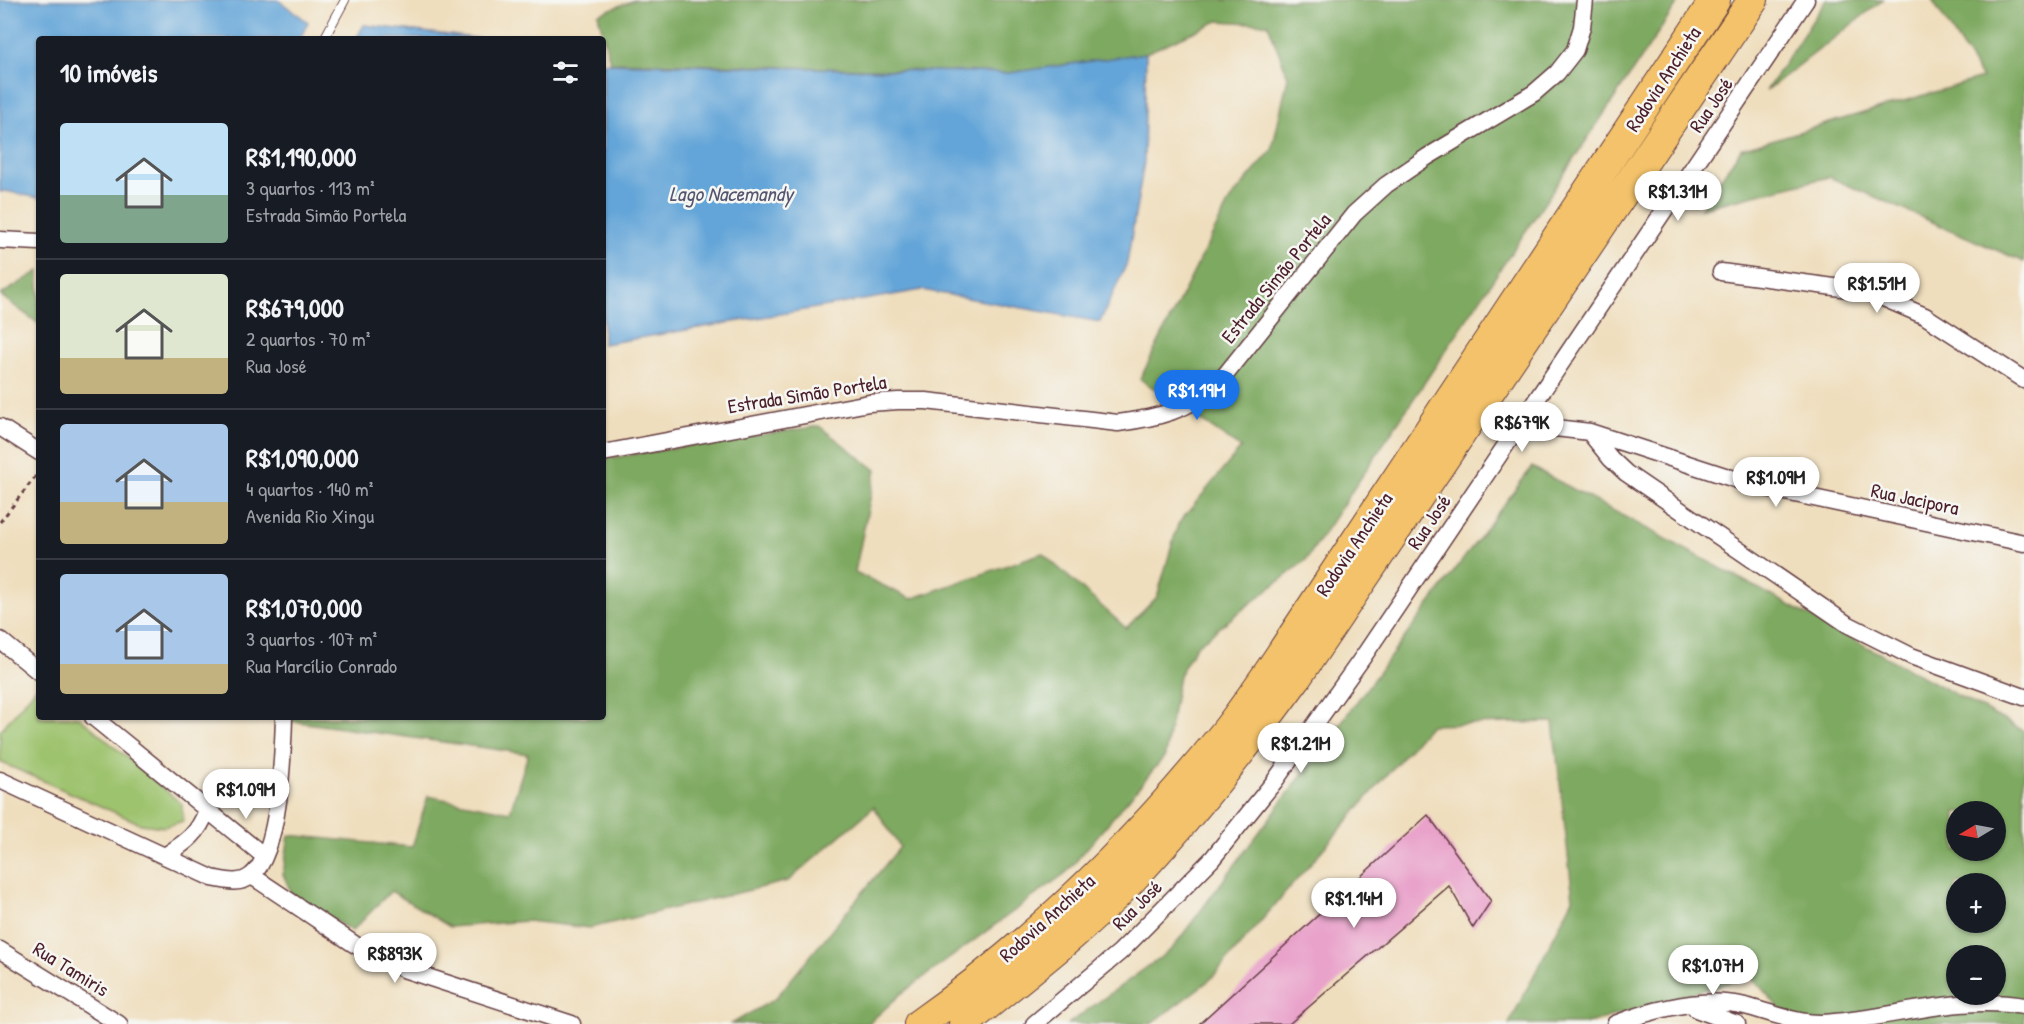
<!DOCTYPE html>
<html lang="pt">
<head>
<meta charset="utf-8">
<style>
  :root { --surface:#171b24; --page:#242831; --text:#f1f3f6; --muted:#9ea1a6; --line:#363941; --accent:#1a73e8 }
  body { margin:0; font-family:"Patrick Hand",sans-serif; background:var(--page); color:var(--text); height:100vh; display:flex; flex-direction:column; font-size:22px; white-space:nowrap }
  * { box-sizing:border-box; margin:0 }
  p { font-size:20px; color:var(--muted) }
  .icon { flex:none; width:33px; height:33px; fill:none; stroke:currentColor; stroke-width:2; stroke-linecap:round; stroke-linejoin:round }
  .map { position:relative; flex:1; overflow:hidden }
  .details { position:absolute; left:36px; top:36px; width:570px; height:684px; display:flex; flex-direction:column; background:var(--surface); border-radius:6px; box-shadow:0 2px 4px #0004 }
  .details>* { flex:none }
  .needle { width:39px; rotate:260deg }
  .tools { position:absolute; left:1946px; top:801px; display:grid; gap:12px }
  .tools a { display:grid; place-items:center; width:60px; height:60px; border-radius:50%; background:var(--surface); box-shadow:0 2px 4px #0004; font-size:30px }
  .price { position:absolute; translate:-50% -51px; padding:0 14px; border-radius:21px; background:#fff; color:#222; font-size:20px; line-height:39px; filter:drop-shadow(0 2px 3px #0008) }
  .price::after { content:''; position:absolute; left:50%; top:36px; width:18px; height:14px; margin-left:-9px; background:inherit; clip-path:polygon(0 0,100% 0,50% 100%) }
  .price.on { background:var(--accent); color:#fff }
  ul { padding:0; list-style:none }
  li { display:flex; align-items:center; gap:18px; height:150px; padding:0 24px }
  li+li { border-top:2px solid var(--line) }
  li span { display:grid; place-items:center; flex:none; width:168px; height:120px; border-radius:6px; color:#555 }
  li>.icon { margin-inline-start:auto }
  span .icon { width:72px; height:72px; fill:#fffc; stroke-width:1 }
  li b { font-size:26px }
  h2 { display:flex; justify-content:space-between; align-items:center; height:72px; padding:0 24px; font-size:26px }
  .map>svg:first-child { display:block }
  .green { fill:#9ec36e; stroke:#74714c; stroke-width:1.5 }
  .forest { fill:#7ea961; stroke:#646446; stroke-width:1.5; fill-rule:evenodd }
  .water { fill:#64a5d8; stroke:#576282; stroke-width:1.5 }
  .building { fill:#e9a2ca }
  .lines { fill:none; stroke-linecap:round; stroke-linejoin:round }
  .lane-casing { stroke:#633c41; stroke-width:10 }
  .street-casing { stroke:#633c41; stroke-width:19 }
  .highway-casing { stroke:#633c41; stroke-width:32 }
  .path { stroke:#633c41; stroke-width:3; stroke-dasharray:4.5 4.5; stroke-linecap:butt }
  .lane { stroke:#fff; stroke-width:8 }
  .street { stroke:#fff; stroke-width:16 }
  .highway { stroke:#f3c26a; stroke-width:30 }
  .labels { text-anchor:middle; stroke-width:5; stroke-linejoin:round; paint-order:stroke }
  .street-label { font-size:20px; fill:#4a1f2b; stroke:#f6f6f2 }
  .water-label { font-size:21px; font-style:italic; fill:#545570; stroke:#f6f6f2 }
</style>
</head>
<body>
<div class="map">
<svg width="2024" height="1024" viewBox="0 0 2024 1024">
  <rect width="100%" height="100%" fill="#f6f6f2"/>
  <filter id="ink" filterUnits="userSpaceOnUse"><feTurbulence type="fractalNoise" baseFrequency=".0167" numOctaves="2"/><feDisplacementMap in="SourceGraphic" scale="12" xChannelSelector="R" yChannelSelector="G"/><feConvolveMatrix kernelMatrix="1 2 1 2 8 2 1 2 1" color-interpolation-filters="sRGB"/></filter>
  <filter id="wash" filterUnits="userSpaceOnUse"><feTurbulence type="fractalNoise" baseFrequency=".008" numOctaves="4" result="noise"/><feDisplacementMap in="SourceGraphic" scale="24" xChannelSelector="R" yChannelSelector="G"/><feGaussianBlur stdDeviation="1.35" result="paint"/><feColorMatrix in="noise" values="0 0 0 0 0 0 0 0 0 0 0 0 0 0 0 0 0 1.4 0 .05"/><feComposite in="paint" operator="in"/></filter>
  <g filter="url(#wash)">
    <rect width="100%" height="100%" fill="#efdebd"/>
    <path class="green" d="M39,684V717H79L182,804L183,821L164,827L141,824L0,762V731Z"/>
    <path class="forest" d="M634,0H1680L1306,560L1196,646L1179,675L1165,756L1067,872L901,994L868,1024H731L775,999L900,847L874,807L788,881L590,928L527,921L450,927L391,891L352,931L292,895L283,874L289,835L412,847L428,796L510,812L528,754L292,721V717H603V459L819,426L876,470L855,572L911,599L1042,553L1126,628L1157,597L1178,524L1241,448L1140,379L1230,200L1272,150L1288,77L1268,24L1218,21L1146,53L1009,73L610,62L598,14Z
      M1826,0H1883L1766,91Z
      M1932,0H2024V262L1829,177L1701,208L1741,149L1982,78Z
      M39,271V324L0,295Z
      M1532,467L2024,731V1024H1793L1751,976L1585,1024H1509L1573,899L1553,722L1430,725L1211,979L1151,1024H1068L1172,949ZM1956,812H1995V850H1956ZM1956,884H1995V922H1956ZM1956,956H1995V994H1956Z"/>
    <path class="water" d="M0,0H278L308,22L300,39H39V198L5,191L0,192Z
      M364,25L483,39H356Z
      M1146,53L1144,162L1127,263L1100,322L922,290L603,344V63L1009,73Z"/>
    <g id="blocks">
      <path class="building" d="M1428,815L1491,901L1473,928L1449,886L1289,1024H1199Z"/>
    </g>
  </g>
  <g filter="url(#ink)">
    <use href="#blocks" fill-opacity="0" stroke="#633c41" stroke-width="1.5"/>
    <g class="lines">
      <defs>
        <path id="lane" d="M324,39L345,0"/>
        <path id="street" d="M0,240L39,242
          M1721,272L1849,289L1874,294L1925,316L2024,380
          M1520,424L1590,432L1753,485L2024,543
          M0,427L39,452
          M1590,433L1611,459L1626,473L1847,624L1911,656L2024,697
          M603,453L869,403L898,401H926L1118,423C1156,418 1188,411 1218,384L1354,214L1386,185L1427,157L1534,93L1557,73L1575,50L1582,27L1585,0
          M0,640L39,672
          M93,717L264,856
          M0,780L212,878C226,881 241,885 252,875C280,851 283,753 284,717
          M165,856C186,842 198,835 207,810
          M252,876L354,944L379,958L406,970L572,1024
          M0,950L119,1024
          M1696,1009L1737,1024
          M1034,1024L1120,952L1212,859L1274,782L1363,657L1806,0
          M1615,1024C1655,1009 1703,996 1745,1006C1769,1012 1795,1023 1820,1023C1889,1020 1954,994 2024,1006"/>
        <path id="highway" d="M919,1024C1033,944 1136,843 1223,735C1239,715 1254,693 1269,672L1715,0
          M964,1024C1019,978 1079,934 1129,882C1190,818 1244,749 1296,678L1753,0"/>
      </defs>
      <use href="#lane" class="lane-casing"/>
      <use href="#street" class="street-casing"/>
      <use href="#highway" class="highway-casing"/>
      <path class="path" d="M0,522L39,472"/>
      <use href="#lane" class="lane"/>
      <use href="#street" class="street"/>
      <use href="#highway" class="highway"/>
    </g>
  </g>
  <g class="labels">
    <g class="street-label">
      <text transform="translate(1663 79) rotate(-57)" y="7">Rodovia Anchieta</text>
      <text transform="translate(1711 105) rotate(-56)" y="7">Rua José</text>
      <text transform="translate(1276 278) rotate(-51)" y="7">Estrada Simão Portela</text>
      <text transform="translate(807 394) rotate(-9)" y="7">Estrada Simão Portela</text>
      <text transform="translate(1915 499) rotate(12)" y="7">Rua Jacipora</text>
      <text transform="translate(1429 522) rotate(-56)" y="7">Rua José</text>
      <text transform="translate(1354 544) rotate(-56)" y="7">Rodovia Anchieta</text>
      <text transform="translate(1137 905) rotate(-45)" y="7">Rua José</text>
      <text transform="translate(1047 918) rotate(-42)" y="7">Rodovia Anchieta</text>
      <text transform="translate(71 969) rotate(32)" y="7">Rua Tamiris</text>
    </g>
    <g class="water-label">
      <text x="731" y="201">Lago Nacemandy</text>
    </g>
  </g>
</svg>
<div class="tools">
<a><svg class="needle" viewBox="-14 -14 28 28"><path d="M0-13l5 13h-10z" fill="#e53935"/><path d="M0 13l5-13h-10z" fill="#9ea1a6"/></svg></a>
<a>+</a>
<a>−</a>
</div>
<b class="price" style="left:1678px;top:222px">R$1.31M</b>
<b class="price" style="left:1877px;top:314px">R$1.51M</b>
<b class="price on" style="left:1197px;top:421px">R$1.19M</b>
<b class="price" style="left:1522px;top:453px">R$679K</b>
<b class="price" style="left:1776px;top:508px">R$1.09M</b>
<b class="price" style="left:1301px;top:774px">R$1.21M</b>
<b class="price" style="left:246px;top:820px">R$1.09M</b>
<b class="price" style="left:1354px;top:929px">R$1.14M</b>
<b class="price" style="left:395px;top:984px">R$893K</b>
<b class="price" style="left:1713px;top:996px">R$1.07M</b>
<section class="details">
<h2>10 imóveis<svg class="icon" aria-label="filters" viewBox="0 0 24 24"><path d="M4 7h16M4 17h16"/><circle cx="9" cy="7" r="2"/><circle cx="15" cy="17" r="2"/></svg></h2>
<ul>
<li><span style="background:linear-gradient(#bfe0f5 60%,#7fa58c 0)"><svg class="icon" aria-label="home" viewBox="0 0 24 24"><path d="M3 11l9-7 9 7M6 9v11h12V9"/></svg></span><div><b>R$1,190,000</b><p>3 quartos · 113 m²</p><p>Estrada Simão Portela</p></div></li>
<li><span style="background:linear-gradient(#dfe7d0 70%,#c2b280 0)"><svg class="icon" aria-label="home" viewBox="0 0 24 24"><path d="M3 11l9-7 9 7M6 9v11h12V9"/></svg></span><div><b>R$679,000</b><p>2 quartos · 70 m²</p><p>Rua José</p></div></li>
<li><span style="background:linear-gradient(#a9c7e8 65%,#c2b280 0)"><svg class="icon" aria-label="home" viewBox="0 0 24 24"><path d="M3 11l9-7 9 7M6 9v11h12V9"/></svg></span><div><b>R$1,090,000</b><p>4 quartos · 140 m²</p><p>Avenida Rio Xingu</p></div></li>
<li><span style="background:linear-gradient(#a9c7e8 75%,#c2b280 0)"><svg class="icon" aria-label="home" viewBox="0 0 24 24"><path d="M3 11l9-7 9 7M6 9v11h12V9"/></svg></span><div><b>R$1,070,000</b><p>3 quartos · 107 m²</p><p>Rua Marcílio Conrado</p></div></li>
</ul>
</section>
</div>
</body>
</html>
